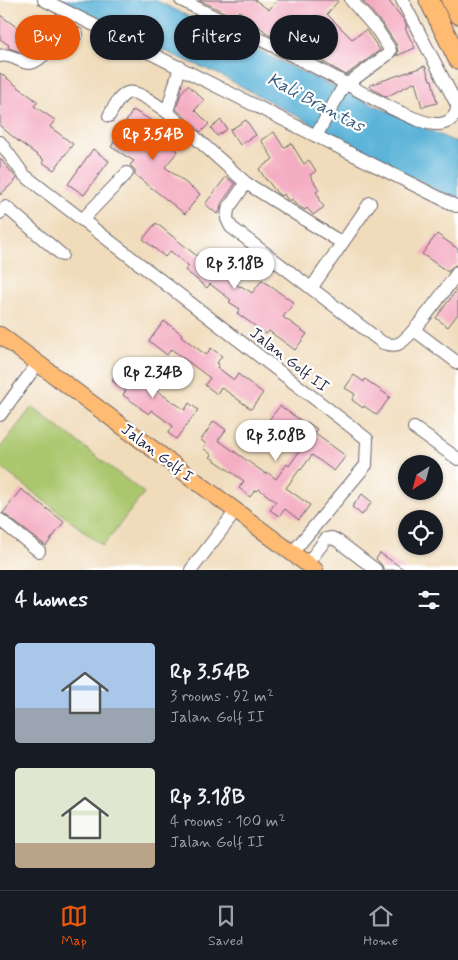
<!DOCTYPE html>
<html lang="en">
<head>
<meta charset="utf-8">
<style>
  :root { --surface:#171b24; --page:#20242c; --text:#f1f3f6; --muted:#9ea1a6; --line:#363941; --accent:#ea580c }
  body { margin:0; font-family:Mynerve,sans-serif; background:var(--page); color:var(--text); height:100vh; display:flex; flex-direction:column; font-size:19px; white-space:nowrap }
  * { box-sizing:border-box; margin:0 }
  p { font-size:16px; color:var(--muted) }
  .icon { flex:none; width:28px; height:28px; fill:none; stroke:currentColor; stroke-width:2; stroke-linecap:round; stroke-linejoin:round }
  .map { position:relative; height:570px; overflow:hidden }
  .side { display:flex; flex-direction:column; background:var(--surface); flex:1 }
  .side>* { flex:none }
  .banner { position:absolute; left:15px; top:15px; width:429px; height:45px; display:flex; gap:10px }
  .needle { width:32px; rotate:216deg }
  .fabs { position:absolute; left:398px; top:455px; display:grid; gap:10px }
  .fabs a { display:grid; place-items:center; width:45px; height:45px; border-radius:50%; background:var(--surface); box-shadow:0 1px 4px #0004; font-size:25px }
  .price { position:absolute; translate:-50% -42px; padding:0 11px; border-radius:18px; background:#fff; color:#222; font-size:16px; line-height:32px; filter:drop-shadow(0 1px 2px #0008) }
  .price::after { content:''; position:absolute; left:50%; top:30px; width:15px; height:11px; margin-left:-8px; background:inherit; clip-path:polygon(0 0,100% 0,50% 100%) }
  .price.selected { background:var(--accent); color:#fff }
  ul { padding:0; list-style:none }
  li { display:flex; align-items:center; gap:15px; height:125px; padding:0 15px }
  li span { display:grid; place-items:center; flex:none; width:140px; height:100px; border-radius:5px; color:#555 }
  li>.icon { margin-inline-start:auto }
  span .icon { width:60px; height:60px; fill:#fffc; stroke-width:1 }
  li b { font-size:21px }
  h2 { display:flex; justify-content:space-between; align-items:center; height:60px; padding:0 15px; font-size:21px }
  .pill { padding:0 18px; border-radius:22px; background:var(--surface); box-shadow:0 1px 4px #0004; font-size:18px; line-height:45px }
  .pill.selected { background:var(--accent); color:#fff }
  .tabs { display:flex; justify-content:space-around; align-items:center; height:70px; border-top:1px solid var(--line); background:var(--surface); font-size:14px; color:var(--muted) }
  .tabs a { display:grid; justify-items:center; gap:2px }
  .tabs .selected { color:var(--accent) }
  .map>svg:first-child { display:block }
  .green { fill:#abc76e; stroke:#667454 }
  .water { fill:#5bb4d8; stroke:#3e6b8a }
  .building { fill:#f4acc2 }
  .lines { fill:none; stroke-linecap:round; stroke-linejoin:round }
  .minor-casing { stroke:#6a6368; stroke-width:14 }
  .major-casing { stroke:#6a6368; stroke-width:18 }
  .highway-casing { stroke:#6a6368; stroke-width:21 }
  .minor { stroke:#fff; stroke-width:12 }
  .major { stroke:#ffbb71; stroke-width:16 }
  .highway { stroke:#ffbb71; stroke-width:19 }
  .labels { text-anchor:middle; stroke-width:4.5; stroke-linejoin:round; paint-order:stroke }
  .street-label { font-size:16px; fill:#22223b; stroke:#fff }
  .water-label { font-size:18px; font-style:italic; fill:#395c7a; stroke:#fff }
</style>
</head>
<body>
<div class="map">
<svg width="458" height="570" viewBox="0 0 458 570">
  <rect width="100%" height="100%" fill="#fff"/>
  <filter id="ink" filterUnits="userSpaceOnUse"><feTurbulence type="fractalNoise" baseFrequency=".02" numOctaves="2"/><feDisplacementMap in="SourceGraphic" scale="10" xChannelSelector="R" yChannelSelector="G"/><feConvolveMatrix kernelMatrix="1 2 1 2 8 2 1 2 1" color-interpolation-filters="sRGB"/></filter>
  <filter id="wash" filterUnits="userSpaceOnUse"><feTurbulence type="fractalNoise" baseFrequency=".0096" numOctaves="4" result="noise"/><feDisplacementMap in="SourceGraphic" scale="20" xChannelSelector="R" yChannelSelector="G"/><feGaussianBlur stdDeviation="1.12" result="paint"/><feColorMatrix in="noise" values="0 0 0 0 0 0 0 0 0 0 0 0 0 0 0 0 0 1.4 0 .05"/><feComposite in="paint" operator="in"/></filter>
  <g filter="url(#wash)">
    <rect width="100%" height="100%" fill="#f0dcbb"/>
    <path class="green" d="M32,407L144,493L103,546L0,467V448Z"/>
    <path class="water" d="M54,0H155L302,72L453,141L458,142V200L431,187L218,74L106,26Z"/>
    <g id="blocks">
      <path class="building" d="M199,0H255L269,10L277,0H339L327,14L352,39L366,30L380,50L360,65L359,64L358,66L346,75L320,60L306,45L301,51L271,36L239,11L234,17Z
        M362,0H388L403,19L407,27L405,28L415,48L396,56L398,52L396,44L384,26Z
        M0,15L33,39L23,53L9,48L8,47L9,45L0,39Z
        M425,66L430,80H432L437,103L422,107L415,82L386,97L371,88L370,85Z
        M0,73L38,102L34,106L55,120L50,127L73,144L54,170L42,162L44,160L18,141L0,126Z
        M188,85L204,100L195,110L209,124L201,132L176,109L181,93Z
        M133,110L154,122L150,129L178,151L165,167L200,194L185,214L135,175V170L130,165L134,161L111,147Z
        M221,120L227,129L217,136L211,128Z
        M246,120L256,135L240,145L230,130Z
        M274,132L284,148L291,143L304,164L309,160L316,171L310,175L319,190L316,192L320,198L319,200L324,207L313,215L307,208L305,210L295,204L292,199L290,201L287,199L284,194L282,196L277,193L267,180H266L259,169L273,159L261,140Z
        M93,149L109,161L84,195L68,184Z
        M0,158L17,179L0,195Z
        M226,177L235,184L221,204L220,211L217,214L205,204Z
        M156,223L197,256L198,254L240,287L241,286L252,293L262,280L294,303L283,317L307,334L295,350L269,331L266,334L237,313L240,309L229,302L231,300L210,284L207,288L185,270L189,266L170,251L165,257L143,239Z
        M437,234L458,249V264L452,267L448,272L422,254Z
        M458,288V314L448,327L436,318Z
        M164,321L182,334L181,336L206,355L211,348L222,356L217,363L219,364L217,367L234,380L238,374L263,393L251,409L221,387L217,394L205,385L210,378L171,349L167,355L149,341Z
        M139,364L155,375L148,385L185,410L189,403L198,410L176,439L168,433L173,426L151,410L149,414L140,408V407L123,395L126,390L112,381L123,366L133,372Z
        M354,375L364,382L365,379L390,397L377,415L364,406L363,408L352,400L355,394L345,388Z
        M280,406L306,424L307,422L317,429L314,433L346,456L334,471L312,455L301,470L300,469L286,488L310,505L299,520L285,509L279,516L270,510L276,502L259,489L257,491L255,490L250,497L239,488L244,481L210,457L212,455L203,448L206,444L201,440L214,421L226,430L218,440L266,474L267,472L276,479L287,464L289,466L303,446L268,421Z
        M21,489L64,522L46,546L3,513Z
        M362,494L372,502L362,515L352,507Z
        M380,553L405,570H384L381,564L376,559Z"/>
    </g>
  </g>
  <g filter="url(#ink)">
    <use href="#blocks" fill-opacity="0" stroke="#6a6368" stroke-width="1"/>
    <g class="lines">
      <defs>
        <path id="minor" d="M44,0L456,206
          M181,0C230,25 279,48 328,74C353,87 377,102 402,113C413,118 423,123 435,124C447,125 458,117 457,105L402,0
          M0,56C7,54 12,57 19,60C22,61 27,64 30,63C41,62 53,44 60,36L63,34H77
          M180,67L167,112L246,183L228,209L227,219L231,227L383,343C388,344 392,346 398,344C412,338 447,287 458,272
          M109,116C113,109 119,96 127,93C137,89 158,106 167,112
          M316,136L343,87L387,55L390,51L389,48L378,31L351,0
          M0,142L24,175L367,439L366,465L292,553
          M246,183L342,243
          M0,213L6,207L62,255
          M82,220L127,173
          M312,287L370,203
          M414,330L458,363
          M0,415L38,363
          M414,428L458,459
          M0,520L39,551
          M307,564L326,539L332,538L338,541L376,570
          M191,570L236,511"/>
        <path id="major" d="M0,335L315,570"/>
        <path id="highway" d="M429,0L458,59
          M451,0L458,14"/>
      </defs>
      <use href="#minor" class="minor-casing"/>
      <use href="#major" class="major-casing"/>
      <use href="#highway" class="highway-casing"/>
      <use href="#minor" class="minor"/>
      <use href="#major" class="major"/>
      <use href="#highway" class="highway"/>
    </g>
  </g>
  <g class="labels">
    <g class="street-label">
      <text transform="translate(290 359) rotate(38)" y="6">Jalan Golf II</text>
      <text transform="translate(158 452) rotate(37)" y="6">Jalan Golf I</text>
    </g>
    <g class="water-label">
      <text transform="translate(316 102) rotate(28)" y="6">Kali Brantas</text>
    </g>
  </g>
</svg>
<div class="fabs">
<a><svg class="needle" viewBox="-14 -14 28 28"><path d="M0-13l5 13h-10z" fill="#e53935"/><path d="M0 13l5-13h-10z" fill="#9ea1a6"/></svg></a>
<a><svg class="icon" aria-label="locate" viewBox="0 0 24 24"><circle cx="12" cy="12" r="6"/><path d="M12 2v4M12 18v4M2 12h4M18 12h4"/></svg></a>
</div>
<b class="price selected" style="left:153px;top:161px">Rp 3.54B</b>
<b class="price" style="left:235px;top:290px">Rp 3.18B</b>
<b class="price" style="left:153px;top:399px">Rp 2.34B</b>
<b class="price" style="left:276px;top:462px">Rp 3.08B</b>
<div class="banner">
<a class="pill selected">Buy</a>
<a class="pill">Rent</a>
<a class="pill">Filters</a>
<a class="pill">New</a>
</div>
</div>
<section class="side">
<h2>4 homes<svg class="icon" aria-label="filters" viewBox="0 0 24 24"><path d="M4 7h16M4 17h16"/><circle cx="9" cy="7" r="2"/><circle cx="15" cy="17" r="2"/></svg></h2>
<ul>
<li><span style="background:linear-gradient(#a9c7e8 65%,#9aa5b1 0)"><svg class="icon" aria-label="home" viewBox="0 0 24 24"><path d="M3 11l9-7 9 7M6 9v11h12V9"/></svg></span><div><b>Rp 3.54B</b><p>3 rooms · 92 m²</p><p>Jalan Golf II</p></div></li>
<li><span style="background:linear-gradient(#dfe7d0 75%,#b9a48a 0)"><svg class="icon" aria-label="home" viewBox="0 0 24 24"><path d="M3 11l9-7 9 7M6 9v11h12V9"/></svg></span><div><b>Rp 3.18B</b><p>4 rooms · 100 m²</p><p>Jalan Golf II</p></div></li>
</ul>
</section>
<nav class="tabs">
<a class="selected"><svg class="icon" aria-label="map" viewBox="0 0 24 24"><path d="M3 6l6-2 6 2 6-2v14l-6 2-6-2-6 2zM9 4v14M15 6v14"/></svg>Map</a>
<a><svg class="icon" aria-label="saved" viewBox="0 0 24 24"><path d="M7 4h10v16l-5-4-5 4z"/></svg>Saved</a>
<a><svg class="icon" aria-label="home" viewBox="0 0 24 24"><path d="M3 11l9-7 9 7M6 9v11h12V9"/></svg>Home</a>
</nav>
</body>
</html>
